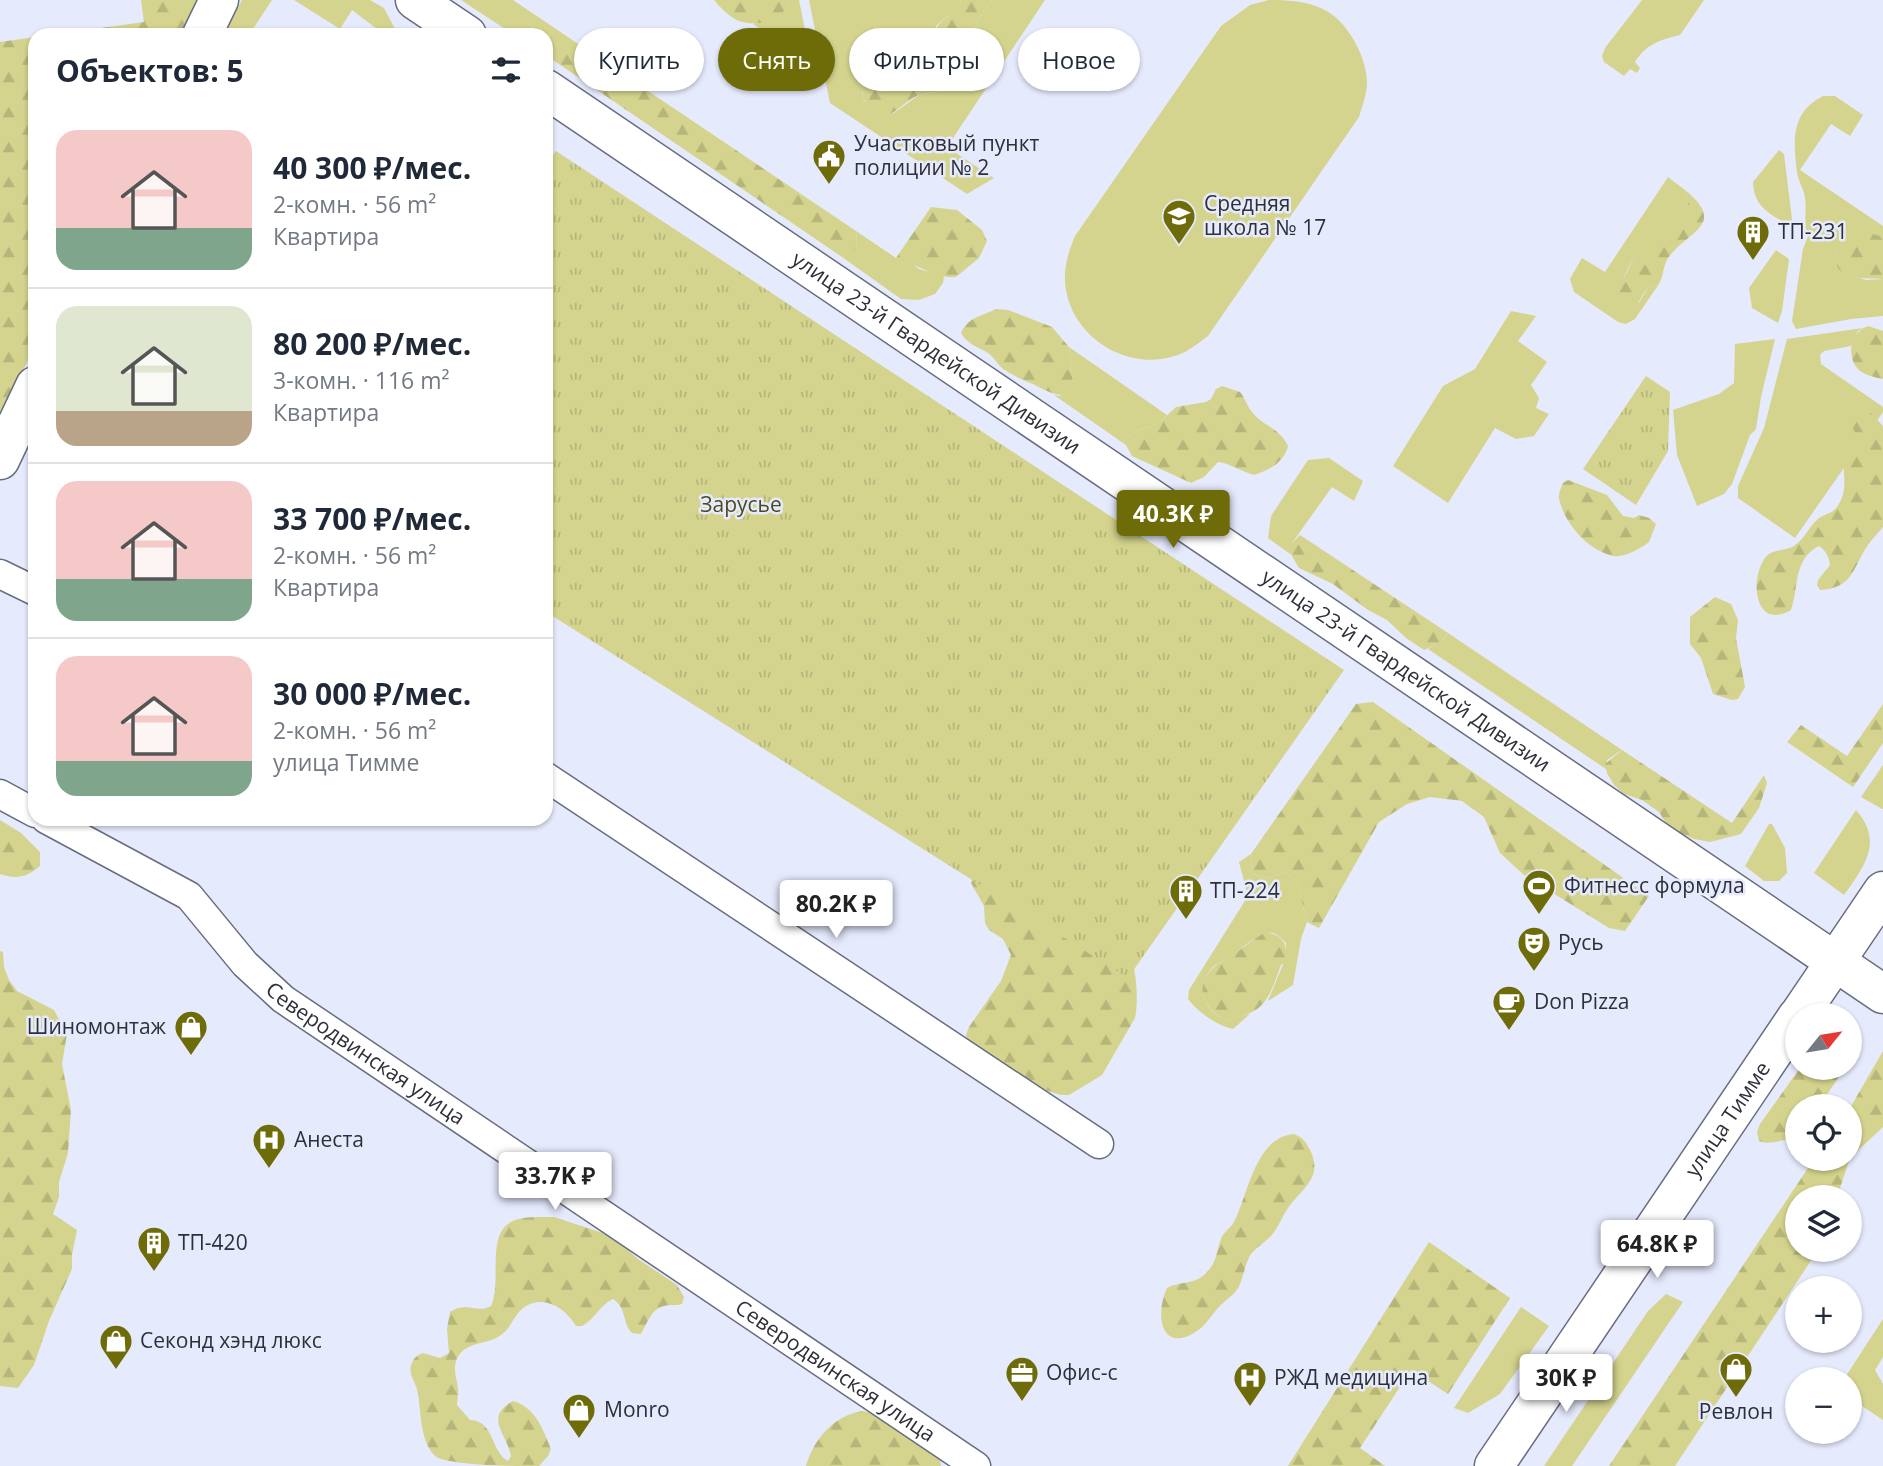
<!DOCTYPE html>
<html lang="ru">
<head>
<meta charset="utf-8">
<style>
  :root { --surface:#fff; --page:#f6f6f7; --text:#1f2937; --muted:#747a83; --line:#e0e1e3; --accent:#6e6b09 }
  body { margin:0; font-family:"Open Sans",sans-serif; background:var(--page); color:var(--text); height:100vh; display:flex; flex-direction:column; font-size:26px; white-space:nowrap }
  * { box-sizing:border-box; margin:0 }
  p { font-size:23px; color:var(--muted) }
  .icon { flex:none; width:38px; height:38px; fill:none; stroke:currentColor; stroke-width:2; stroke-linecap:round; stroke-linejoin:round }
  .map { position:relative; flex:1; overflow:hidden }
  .drawer { position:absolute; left:28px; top:28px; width:525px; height:798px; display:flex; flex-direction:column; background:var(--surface); border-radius:21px; box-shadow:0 2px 5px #0004 }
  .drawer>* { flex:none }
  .banner { position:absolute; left:574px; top:28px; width:665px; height:63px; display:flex; gap:14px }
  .needle { width:46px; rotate:60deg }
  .buttons { position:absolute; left:1785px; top:1003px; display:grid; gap:14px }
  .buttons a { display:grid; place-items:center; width:77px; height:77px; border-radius:50%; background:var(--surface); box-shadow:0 2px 5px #0004; font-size:35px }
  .price { position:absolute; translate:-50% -60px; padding:0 16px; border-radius:7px; background:#fff; color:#222; font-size:23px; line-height:46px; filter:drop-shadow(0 2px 4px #0008) }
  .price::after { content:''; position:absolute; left:50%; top:42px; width:21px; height:16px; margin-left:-10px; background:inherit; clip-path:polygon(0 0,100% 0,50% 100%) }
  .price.selected { background:var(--accent); color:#fff }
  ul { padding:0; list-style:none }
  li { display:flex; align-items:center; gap:21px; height:175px; padding:0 28px }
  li+li { border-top:2px solid var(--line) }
  li span { display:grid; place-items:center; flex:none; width:196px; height:140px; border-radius:21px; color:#555 }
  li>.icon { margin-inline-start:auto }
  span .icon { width:84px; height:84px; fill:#fffc; stroke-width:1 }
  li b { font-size:30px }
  h2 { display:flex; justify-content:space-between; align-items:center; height:84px; padding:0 28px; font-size:30px }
  .pill { padding:0 24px; border-radius:32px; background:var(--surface); box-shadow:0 2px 5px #0004; font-size:24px; line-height:63px }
  .pill.selected { background:var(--accent); color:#fff }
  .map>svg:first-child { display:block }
  .grass { fill:#d4d48e }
  .forest { fill:url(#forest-firs) }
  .park { fill:url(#park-tufts) }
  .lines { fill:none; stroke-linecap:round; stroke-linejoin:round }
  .street-casing { stroke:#676c80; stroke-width:31 }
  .secondary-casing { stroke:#676c80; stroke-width:41 }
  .street { stroke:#fff; stroke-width:28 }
  .secondary { stroke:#fff; stroke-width:38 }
  .labels { text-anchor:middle; stroke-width:5; stroke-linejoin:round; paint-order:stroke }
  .poi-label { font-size:21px; fill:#2e3039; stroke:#e6eafd; text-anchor:start }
  .street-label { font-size:21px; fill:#2e3039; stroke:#e6eafd }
  .park-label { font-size:21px; fill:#4c4b20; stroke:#e6eafd }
</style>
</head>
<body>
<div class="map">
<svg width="1883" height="1466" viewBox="0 0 1883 1466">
  <defs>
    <pattern id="forest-firs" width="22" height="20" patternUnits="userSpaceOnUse" patternTransform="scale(1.75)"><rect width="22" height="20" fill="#d4d48e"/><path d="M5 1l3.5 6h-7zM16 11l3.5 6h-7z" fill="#b6b67b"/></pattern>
    <pattern id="park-tufts" width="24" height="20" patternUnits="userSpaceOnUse" patternTransform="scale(1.75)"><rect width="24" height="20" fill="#d4d48e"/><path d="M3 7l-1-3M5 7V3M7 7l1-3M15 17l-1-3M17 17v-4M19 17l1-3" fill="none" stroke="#b6b67b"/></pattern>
  </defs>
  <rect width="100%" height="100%" fill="#e6eafd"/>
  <path class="grass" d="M242,0H272L249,35H224Z
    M294,0H370L384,8L394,27L405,35H385L352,10L340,29Z
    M461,0H513L556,29L546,38V35H514Z
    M788,0H799L811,60L753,24L787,5Z
    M809,0H961C959,15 949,14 939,23C925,37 943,59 901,50L862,92L864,101L875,111L884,114L894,113L919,95L950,89L976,72L979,53L975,40V29L978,19L992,0H1045L947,147L994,178L967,194L830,103Z
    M1269,0C1312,0 1338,7 1358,48C1364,61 1367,72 1367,85C1366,96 1362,107 1359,117L1208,336C1196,345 1185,354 1171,357C1119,371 1062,328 1065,273C1066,260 1070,248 1075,236L1221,26L1250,5Z
    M1642,0H1704L1680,35C1660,40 1646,44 1635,62L1640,68L1637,73L1630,69L1624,76L1604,62L1602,56L1605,48Z
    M1823,96H1835L1863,115L1850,136L1831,124L1800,170L1883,226V237C1859,229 1854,238 1836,253L1837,263L1843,273L1866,280L1883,279V316L1851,319L1796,329L1792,321L1803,249L1808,236C1803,223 1807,211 1805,198C1804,189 1798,181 1797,172C1793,140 1791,112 1823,96Z
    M1779,150L1784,154L1793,227C1772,215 1754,209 1753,182Z
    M1668,177L1685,190L1688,204C1675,232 1661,232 1641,250C1632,258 1629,268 1623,278L1639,303L1648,287L1659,284L1635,319L1626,324L1618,322L1574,292L1570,279L1582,258L1605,272Z
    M856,231L896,258L909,261L919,269L944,276L943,283L935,294L919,300L901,299L842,257C858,253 858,245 856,231Z
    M1776,250L1789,259L1782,311L1778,323L1752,308L1749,288Z
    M1511,311L1536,316L1518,341L1547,362L1531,385L1539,398L1536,408L1549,414L1534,436L1516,439L1495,428L1448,503L1393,466L1443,386L1475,369Z
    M1863,328L1858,331L1851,346L1824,351L1820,355L1821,364L1883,407V412L1795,538L1738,498V486L1764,428L1787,339Z
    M1775,339L1761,397L1756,429L1750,435L1732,484L1724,494L1697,506L1677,455L1673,410L1719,394L1734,383L1735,344Z
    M1069,347L1167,415L1158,424L1135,431L1126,439V445L1054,395L1060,396L1073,382Z
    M1329,458L1363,481L1354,501L1332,487L1292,543L1290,554L1268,538L1271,516L1308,460Z
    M1448,633L1622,750L1607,760L1606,769L1428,649L1443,640Z
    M1883,765V809H1882L1861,797Z
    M1856,810C1883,841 1866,864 1844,895L1814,873Z
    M1769,824H1772L1785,848L1787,873L1779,881H1764L1745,866Z
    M1251,854L1252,874L1269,878L1286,872L1297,882L1307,922L1301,939L1293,985L1268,1001L1286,957V943C1283,940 1278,934 1273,933C1261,931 1244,946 1236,953C1229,959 1219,961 1213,967C1194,987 1203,1009 1225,1020L1250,1014L1233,1029C1216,1025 1199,1013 1188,999L1189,990L1248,896L1239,862Z
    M1666,1294L1683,1302L1572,1466H1544L1648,1311Z
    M1521,1307L1549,1326L1500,1394L1468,1413L1454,1408Z
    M1883,1319V1357L1875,1370L1883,1384V1420L1850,1398V1379H1844Z"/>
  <path class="forest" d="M141,0H203L186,35H51L144,22Z
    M714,0H788C785,22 757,27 739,21C730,18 719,6 714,0Z
    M961,0H992L978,19L975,29V40L979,53L976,72C969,78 959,86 949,89C939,92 927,92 917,96C899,103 890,129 867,104C863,100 862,95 863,89C868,72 879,48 900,50C909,51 918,55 926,50C937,43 932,30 941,22C950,14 959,14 961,0Z
    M556,29L856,231C858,245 858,253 842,257L550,58L546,54V38Z
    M35,37V346L0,417V42Z
    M1685,190C1728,225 1688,230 1668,258C1663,265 1664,275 1659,284L1648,287C1638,300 1638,314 1616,310L1611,303C1611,291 1616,287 1623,278C1629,271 1630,262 1637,254C1655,233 1673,236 1688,204Z
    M931,207L957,210L982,230L987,241L979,258L956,277C934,279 916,263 896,258Z
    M1867,232L1883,237V279C1864,278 1826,281 1838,248L1861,233Z
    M996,309L1008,310L1052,327L1069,347L1073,382C1065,405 1048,391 1033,384C1022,380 1013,375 1003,369C997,364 994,357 988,353C978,347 967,344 961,333C968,317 982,316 996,309Z
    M1868,326L1883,331V379C1874,377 1863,375 1857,368C1846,354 1851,332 1868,326Z
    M1222,386L1240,392C1245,398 1247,406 1252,412C1264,427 1280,428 1288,446C1284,462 1270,470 1254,475C1243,472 1226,462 1218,462L1204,477L1191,483L1132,456L1126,445V439L1135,431L1158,424L1176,407L1206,402L1211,399L1216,389Z
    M1859,407H1865L1883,426V527C1878,533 1872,539 1868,545C1852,568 1854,588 1820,590L1817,585L1818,580L1830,565C1829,557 1826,551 1819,546C1793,559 1799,587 1791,610C1755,631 1749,580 1765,558C1772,548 1784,552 1794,546C1805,539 1809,526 1819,518C1825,514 1833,513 1837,507C1850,488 1841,476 1845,456C1849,448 1857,448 1860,441L1851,425L1848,413L1853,408Z
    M1568,480L1607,495L1623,516L1634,518L1639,515L1649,518L1656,524L1649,542C1641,548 1624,558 1614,556C1588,551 1565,524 1559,499C1558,494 1561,488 1563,483Z
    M1300,535L1448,633L1440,643L1424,650L1406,638L1387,620L1368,610L1333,584L1299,568L1289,551L1292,543Z
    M1715,597L1731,604L1738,620L1736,638L1745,687L1738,699L1732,700L1713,694L1701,658L1690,644V617Z
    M1373,702L1649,896L1625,931L1609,928L1524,875L1500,853L1484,817L1462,801L1430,797L1407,804L1379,822L1319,928L1307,922L1297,882L1286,872L1269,878L1252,874L1251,854L1356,704Z
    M1883,704V743L1853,787L1787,742L1801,725L1847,756Z
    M1622,750L1732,823L1764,775L1767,783L1759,808L1741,834L1710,842L1694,839L1669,828L1659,812L1642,800L1624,794L1614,785L1607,773L1605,764Z
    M0,820L21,833L40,852V866C27,877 17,880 0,874Z
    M983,861L1134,969C1137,982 1138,1004 1135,1018L1102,1075L1069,1095H1061L1038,1088L968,1044L966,1035L969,1027L1001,981L1011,955L1003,939L989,930L985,923L984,906L971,883Z
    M1264,933C1283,932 1289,946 1285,962L1281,965C1268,1001 1265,1013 1225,1020C1203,1008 1193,986 1214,967C1219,962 1226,959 1233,955C1243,948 1253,939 1264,933Z
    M0,951L3,952L4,967L9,980L17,991L54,1010L67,1034L62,1064L71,1110L70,1124L68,1153L59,1182V1197L53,1214L77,1230L72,1255V1269L49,1321L34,1365L18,1388L0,1386Z
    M1883,1051V1127L1850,1158L1837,1197H1797V1250H1818L1675,1466H1609L1814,1159L1850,1158V1108Z
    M1800,1068H1845L1819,1106H1797V1139C1784,1138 1770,1146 1759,1141L1757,1132L1760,1124Z
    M1294,1134C1302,1137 1305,1141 1309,1148C1325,1177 1302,1188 1288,1208C1282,1217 1278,1228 1271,1236C1265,1242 1257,1247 1251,1254C1245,1263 1244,1275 1240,1284C1236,1294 1229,1297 1222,1304C1214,1311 1209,1321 1201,1328C1164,1357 1153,1319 1167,1288C1180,1281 1195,1285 1206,1273C1217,1263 1216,1252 1221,1239C1223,1232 1230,1229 1234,1222C1248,1195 1255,1137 1294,1134Z
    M554,1217L612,1236L638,1259L677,1285L684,1297L682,1304C676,1306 670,1304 664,1306C651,1309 647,1324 641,1334L632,1333C622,1323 627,1308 613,1299C600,1305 595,1319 582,1326H576C565,1307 541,1293 522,1309C513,1317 511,1328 501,1335C486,1346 464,1340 456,1361C453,1371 457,1379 458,1389C459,1394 457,1400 457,1405L470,1420C495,1421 490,1451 508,1461L511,1456C507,1433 483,1418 513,1401C535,1407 543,1429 551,1449L548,1456L539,1466C511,1466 462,1466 438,1458C420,1446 421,1412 418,1393C416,1382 407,1374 412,1363C414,1357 418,1355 423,1353L440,1358L449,1353L447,1329L450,1312C467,1301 476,1314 491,1306C503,1279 484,1232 515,1220C526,1216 542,1217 554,1217Z
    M1429,1242L1510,1298L1448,1394L1411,1370L1360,1448L1385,1466H1288Z
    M863,1411L873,1413L934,1451L940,1459L941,1466H806C814,1439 834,1415 863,1411Z"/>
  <path class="park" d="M556,151L1344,670L1128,978L546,612V165Z
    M1646,376L1670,392L1668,451L1636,505L1583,469Z"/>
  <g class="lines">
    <defs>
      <g id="street">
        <path d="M0,574L35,591"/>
        <path d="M546,777L1099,1144"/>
        <path d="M0,794L35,813"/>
        <path id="s1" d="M46,819L189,896L245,964L283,999L976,1466"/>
      </g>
      <g id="secondary">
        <path d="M415,0L467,35"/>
        <path d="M202,35L219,0"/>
        <path id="s2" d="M546,89L1883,994"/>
        <path d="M0,460L35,386"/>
        <path d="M1799,1015L1883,891"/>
        <path id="s3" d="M1494,1466L1797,1017"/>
      </g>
    </defs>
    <use href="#street" class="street-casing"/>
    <use href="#secondary" class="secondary-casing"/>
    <use href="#street" class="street"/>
    <use href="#secondary" class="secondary"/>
  </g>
  <defs>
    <symbol id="civic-pin" viewBox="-11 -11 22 30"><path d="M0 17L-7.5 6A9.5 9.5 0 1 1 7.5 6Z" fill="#6e6b09" stroke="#e6eafd"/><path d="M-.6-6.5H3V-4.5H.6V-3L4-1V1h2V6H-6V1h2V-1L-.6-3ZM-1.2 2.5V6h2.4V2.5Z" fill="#fff"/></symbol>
    <symbol id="school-pin" viewBox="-11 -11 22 30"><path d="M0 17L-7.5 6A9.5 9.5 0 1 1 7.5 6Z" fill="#6e6b09" stroke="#e6eafd"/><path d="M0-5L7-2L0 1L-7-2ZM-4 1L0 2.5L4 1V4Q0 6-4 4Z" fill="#fff"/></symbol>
    <symbol id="building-pin" viewBox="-11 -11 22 30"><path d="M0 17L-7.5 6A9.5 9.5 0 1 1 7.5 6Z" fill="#6e6b09" stroke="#e6eafd"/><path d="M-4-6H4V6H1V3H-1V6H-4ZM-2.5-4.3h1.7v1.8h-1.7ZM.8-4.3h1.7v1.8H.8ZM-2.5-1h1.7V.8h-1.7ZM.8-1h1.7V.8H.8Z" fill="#fff"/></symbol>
    <symbol id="stadium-pin" viewBox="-11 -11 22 30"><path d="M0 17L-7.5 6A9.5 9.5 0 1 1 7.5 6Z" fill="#6e6b09" stroke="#e6eafd"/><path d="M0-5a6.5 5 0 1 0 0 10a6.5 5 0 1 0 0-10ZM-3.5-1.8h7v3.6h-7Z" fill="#fff"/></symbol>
    <symbol id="theatre-pin" viewBox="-11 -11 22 30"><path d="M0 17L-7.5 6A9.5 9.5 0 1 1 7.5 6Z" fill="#6e6b09" stroke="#e6eafd"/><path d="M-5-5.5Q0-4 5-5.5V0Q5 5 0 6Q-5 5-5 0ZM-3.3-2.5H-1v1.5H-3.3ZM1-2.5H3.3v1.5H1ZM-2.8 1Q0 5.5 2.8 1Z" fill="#fff"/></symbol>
    <symbol id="cafe-pin" viewBox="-11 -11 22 30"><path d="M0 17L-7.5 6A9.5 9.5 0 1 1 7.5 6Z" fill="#6e6b09" stroke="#e6eafd"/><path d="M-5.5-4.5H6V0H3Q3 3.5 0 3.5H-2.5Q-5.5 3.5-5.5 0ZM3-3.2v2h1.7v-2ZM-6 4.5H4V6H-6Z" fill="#fff"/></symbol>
    <symbol id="shop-pin" viewBox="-11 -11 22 30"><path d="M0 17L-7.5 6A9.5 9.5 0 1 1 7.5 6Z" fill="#6e6b09" stroke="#e6eafd"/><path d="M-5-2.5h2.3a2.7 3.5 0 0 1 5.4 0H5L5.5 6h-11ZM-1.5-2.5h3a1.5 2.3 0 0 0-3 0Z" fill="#fff"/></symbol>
    <symbol id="hospital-pin" viewBox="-11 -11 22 30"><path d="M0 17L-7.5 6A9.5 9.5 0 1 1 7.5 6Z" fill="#6e6b09" stroke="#e6eafd"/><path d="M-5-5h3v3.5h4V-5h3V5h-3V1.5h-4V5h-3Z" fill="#fff"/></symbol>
    <symbol id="office-pin" viewBox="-11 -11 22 30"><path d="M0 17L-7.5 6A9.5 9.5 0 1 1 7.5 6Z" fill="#6e6b09" stroke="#e6eafd"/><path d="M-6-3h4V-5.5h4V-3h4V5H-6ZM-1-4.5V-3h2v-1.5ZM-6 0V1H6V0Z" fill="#fff"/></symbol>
  </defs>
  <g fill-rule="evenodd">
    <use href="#civic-pin" x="810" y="137" width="38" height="52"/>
    <use href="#school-pin" x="1160" y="197" width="38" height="52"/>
    <use href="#building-pin" x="1734" y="213" width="38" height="52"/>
    <use href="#stadium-pin" x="1520" y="867" width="38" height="52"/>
    <use href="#building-pin" x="1167" y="872" width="38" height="52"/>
    <use href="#theatre-pin" x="1515" y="924" width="38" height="52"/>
    <use href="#cafe-pin" x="1490" y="983" width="38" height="52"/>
    <use href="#shop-pin" x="172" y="1008" width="38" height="52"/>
    <use href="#hospital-pin" x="250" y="1121" width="38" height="52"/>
    <use href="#building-pin" x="135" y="1224" width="38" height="52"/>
    <use href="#shop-pin" x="97" y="1322" width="38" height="52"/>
    <use href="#shop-pin" x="1717" y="1350" width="38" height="52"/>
    <use href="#office-pin" x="1003" y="1354" width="38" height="52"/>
    <use href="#hospital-pin" x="1231" y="1359" width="38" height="52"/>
    <use href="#shop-pin" x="560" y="1391" width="38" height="52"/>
  </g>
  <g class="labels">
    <g class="poi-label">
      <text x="854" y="151">Участковый пункт<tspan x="854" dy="24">полиции № 2</tspan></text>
      <text x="1204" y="211">Средняя<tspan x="1204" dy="24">школа № 17</tspan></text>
      <text x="1778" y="239">ТП-231</text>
      <text x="1564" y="893">Фитнесс формула</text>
      <text x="1210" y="898">ТП-224</text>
      <text x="1558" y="950">Русь</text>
      <text x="1534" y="1009">Don Pizza</text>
      <text x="166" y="1034" text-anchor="end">Шиномонтаж</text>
      <text x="294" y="1147">Анеста</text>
      <text x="178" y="1250">ТП-420</text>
      <text x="140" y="1348">Секонд хэнд люкс</text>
      <text x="1046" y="1380">Офис-с</text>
      <text x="1274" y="1385">РЖД медицина</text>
      <text x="604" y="1417">Monro</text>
      <text x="1736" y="1419" text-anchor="middle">Ревлон</text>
    </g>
    <g class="street-label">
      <text dy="7" stroke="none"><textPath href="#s2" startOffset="471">улица 23-й Гвардейской Дивизии</textPath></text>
      <text dy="7" stroke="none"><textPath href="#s2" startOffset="1038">улица 23-й Гвардейской Дивизии</textPath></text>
      <text dy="7" stroke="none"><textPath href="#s1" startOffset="401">Северодвинская улица</textPath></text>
      <text dy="7" stroke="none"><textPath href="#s3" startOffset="418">улица Тимме</textPath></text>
      <text dy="7" stroke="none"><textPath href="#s1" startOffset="968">Северодвинская улица</textPath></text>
    </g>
    <g class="park-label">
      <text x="741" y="512">Зарусье</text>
    </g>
  </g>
</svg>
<div class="buttons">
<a><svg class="needle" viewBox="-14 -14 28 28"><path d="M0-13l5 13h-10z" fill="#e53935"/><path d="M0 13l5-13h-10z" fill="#747a83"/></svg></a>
<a><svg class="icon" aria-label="locate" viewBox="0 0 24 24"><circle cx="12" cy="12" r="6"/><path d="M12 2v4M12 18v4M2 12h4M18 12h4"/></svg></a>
<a><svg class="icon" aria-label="layers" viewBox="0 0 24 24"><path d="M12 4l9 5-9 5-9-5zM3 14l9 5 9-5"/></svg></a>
<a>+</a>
<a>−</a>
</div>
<b class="price selected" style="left:1173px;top:550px">40.3K ₽</b>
<b class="price" style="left:836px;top:940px">80.2K ₽</b>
<b class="price" style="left:555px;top:1212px">33.7K ₽</b>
<b class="price" style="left:1657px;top:1280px">64.8K ₽</b>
<b class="price" style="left:1566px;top:1414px">30K ₽</b>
<div class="banner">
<a class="pill">Купить</a>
<a class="pill selected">Снять</a>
<a class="pill">Фильтры</a>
<a class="pill">Новое</a>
</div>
<section class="drawer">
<h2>Объектов: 5<svg class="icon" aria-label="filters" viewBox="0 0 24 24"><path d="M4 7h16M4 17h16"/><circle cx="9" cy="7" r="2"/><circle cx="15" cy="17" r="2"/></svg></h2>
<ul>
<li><span style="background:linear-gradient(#f6c9c9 70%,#7fa58c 0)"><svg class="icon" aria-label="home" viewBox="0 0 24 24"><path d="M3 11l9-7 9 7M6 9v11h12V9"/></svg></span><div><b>40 300 ₽/мес.</b><p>2-комн. · 56 m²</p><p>Квартира</p></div></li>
<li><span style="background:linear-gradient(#dfe7d0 75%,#b9a48a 0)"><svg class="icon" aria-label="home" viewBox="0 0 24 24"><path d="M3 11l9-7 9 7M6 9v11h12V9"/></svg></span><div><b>80 200 ₽/мес.</b><p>3-комн. · 116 m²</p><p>Квартира</p></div></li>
<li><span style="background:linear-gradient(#f6c9c9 70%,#7fa58c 0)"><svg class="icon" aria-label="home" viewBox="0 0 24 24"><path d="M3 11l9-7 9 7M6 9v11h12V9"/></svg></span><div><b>33 700 ₽/мес.</b><p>2-комн. · 56 m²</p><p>Квартира</p></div></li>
<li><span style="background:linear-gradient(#f6c9c9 75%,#7fa58c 0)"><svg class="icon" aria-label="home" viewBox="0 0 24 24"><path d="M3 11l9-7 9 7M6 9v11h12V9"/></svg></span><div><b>30 000 ₽/мес.</b><p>2-комн. · 56 m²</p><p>улица Тимме</p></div></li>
</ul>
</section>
</div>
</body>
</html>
